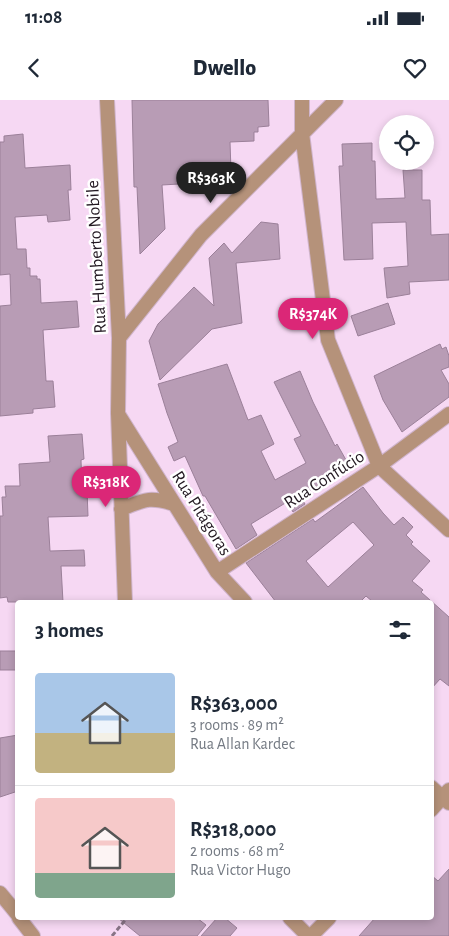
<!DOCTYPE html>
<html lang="en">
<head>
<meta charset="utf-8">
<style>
  :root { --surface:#fff; --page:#f2f2f3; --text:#1f2937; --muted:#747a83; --line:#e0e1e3; --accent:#db2777 }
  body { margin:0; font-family:"Alegreya Sans",sans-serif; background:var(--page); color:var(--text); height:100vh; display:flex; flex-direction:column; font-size:19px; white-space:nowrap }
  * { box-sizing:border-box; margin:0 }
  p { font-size:16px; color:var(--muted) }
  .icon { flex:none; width:28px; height:28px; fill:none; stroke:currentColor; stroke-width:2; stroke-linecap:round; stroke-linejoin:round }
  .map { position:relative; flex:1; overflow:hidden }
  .drawer { position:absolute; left:15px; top:500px; width:419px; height:320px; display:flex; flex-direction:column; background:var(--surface); border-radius:5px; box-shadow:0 2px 8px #0003 }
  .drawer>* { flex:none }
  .fabs { position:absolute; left:379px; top:15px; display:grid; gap:10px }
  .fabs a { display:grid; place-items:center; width:55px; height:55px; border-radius:50%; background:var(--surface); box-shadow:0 2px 8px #0003; font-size:25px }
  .price { position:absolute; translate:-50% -42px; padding:0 11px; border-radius:18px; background:var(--accent); color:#fff; font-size:16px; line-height:32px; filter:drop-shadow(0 1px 2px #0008) }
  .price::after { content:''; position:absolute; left:50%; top:30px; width:15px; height:11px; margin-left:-8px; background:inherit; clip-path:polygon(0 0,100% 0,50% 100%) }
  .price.current { background:#222; color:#fff }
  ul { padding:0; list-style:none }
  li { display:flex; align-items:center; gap:15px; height:125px; padding:0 20px }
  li+li { border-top:1px solid var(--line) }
  li span { display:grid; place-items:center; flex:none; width:140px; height:100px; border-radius:5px; color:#555 }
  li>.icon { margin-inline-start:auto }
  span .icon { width:60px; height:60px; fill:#fffc; stroke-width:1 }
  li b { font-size:21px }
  h2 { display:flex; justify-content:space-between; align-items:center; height:60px; padding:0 20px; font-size:21px }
  .status { display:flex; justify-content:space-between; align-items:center; height:35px; padding:0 25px; background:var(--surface); direction:ltr }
  .status svg { height:14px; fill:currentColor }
  header { display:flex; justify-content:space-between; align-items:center; height:65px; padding:0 20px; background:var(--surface); font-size:22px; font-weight:800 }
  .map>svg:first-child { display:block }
  .building { fill:#b89cb5; stroke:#9b8099; fill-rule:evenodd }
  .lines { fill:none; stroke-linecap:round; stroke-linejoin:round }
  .minor-casing { stroke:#d0b5cd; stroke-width:16 }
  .path { stroke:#887486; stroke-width:3; stroke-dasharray:5 2.5; stroke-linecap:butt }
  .minor { stroke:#b5927a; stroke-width:14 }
  .labels { text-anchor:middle; stroke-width:5; stroke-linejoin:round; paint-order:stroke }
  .street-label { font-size:18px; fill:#221821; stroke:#fff }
</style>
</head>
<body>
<div class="status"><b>11:08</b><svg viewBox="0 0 49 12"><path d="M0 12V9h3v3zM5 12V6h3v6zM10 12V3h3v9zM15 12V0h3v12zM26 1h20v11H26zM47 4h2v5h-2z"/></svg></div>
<header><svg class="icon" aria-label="back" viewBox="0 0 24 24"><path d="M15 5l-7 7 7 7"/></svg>Dwello<svg class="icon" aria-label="heart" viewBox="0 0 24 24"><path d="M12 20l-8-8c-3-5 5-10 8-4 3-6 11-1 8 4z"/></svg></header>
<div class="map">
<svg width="449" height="836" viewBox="0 0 449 836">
  <rect width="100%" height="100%" fill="#f6d8f3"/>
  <path class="building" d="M132,0H268L269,26L258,27V32H254V41L230,42L231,71H221L212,82L162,85L165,129L140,154L137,87H134Z
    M23,34L25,68L70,65L71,90H68L70,120L48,122L47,115L15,117L17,149H26L27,168H30V176H37V179H40L41,203L77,201L79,227L43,230L46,281H53L55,307L33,309V313L0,316V206L11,205L10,174L0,175V42H4V36Z
    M372,43V61H375L376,99L405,98L403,70H422V100H430L431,135L449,134V180L409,182L410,194L387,198L384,168L408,166L406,122L372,123L373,159L344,160L339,66H343L342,44Z
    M261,122L278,124L280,159L236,163L242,223L212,229L160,280L149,241L158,224L194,187L214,206L209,158L224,143L232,153Z
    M388,203L395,224L358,236L351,216Z
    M440,244L442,249L446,247L449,256V267L441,270L449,284V297L402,332L383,300L374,276Z
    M227,264L248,320L261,315L274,344L261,351L275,380L306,363L294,339L301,336L274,282L300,271L313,302L335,346L337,344L350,367L300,396L305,404L293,412L287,402L251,424L257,435L236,449L205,396H203L185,356L174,361L168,347L178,342L167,313L158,284Z
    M82,334L84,359L81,360L82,390H87L88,416L48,417L50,451L84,450L85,466H61L63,502H8L7,497L0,498V416H3L2,397H6L5,386H20L19,364L50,362L48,336Z
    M363,387L383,413L394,425L403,417L413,427L406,435L413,442L411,444L430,461L412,481L423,490L421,492L449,517V586L440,579L431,589V502H373L366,496L360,502H276L246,463L313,419L315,422ZM353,422L374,445L328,487L306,461Z
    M0,551H18V570H0Z
    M18,635V691L0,697V638Z
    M449,769V836H359L375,818H431V775L438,781Z
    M118,818H197L206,825L197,836H140Z
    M217,818H225L237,828L230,836H201Z"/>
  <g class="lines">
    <defs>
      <path id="minor" d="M107,0L119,238L118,313L125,502
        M302,0V33L328,240L379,366L449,430
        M119,238L201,135L336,0
        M118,314L217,472L245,502
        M121,409C144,400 149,396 174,404
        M217,472L379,366L449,314
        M431,687L449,703
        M431,710L449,690
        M0,793L18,815
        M19,818L33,836
        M290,818L308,836
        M311,836L329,818"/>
    </defs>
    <use href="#minor" class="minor-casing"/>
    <path class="path" d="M112,836L127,818"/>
    <use href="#minor" class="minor"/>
  </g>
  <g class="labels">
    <g class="street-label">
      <text transform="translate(96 157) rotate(-93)" y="6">Rua Humberto Nobile</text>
      <text transform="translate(324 379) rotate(-33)" y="6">Rua Confúcio</text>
      <text transform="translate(202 413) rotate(58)" y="6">Rua Pitágoras</text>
    </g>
  </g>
</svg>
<div class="fabs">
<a><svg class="icon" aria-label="locate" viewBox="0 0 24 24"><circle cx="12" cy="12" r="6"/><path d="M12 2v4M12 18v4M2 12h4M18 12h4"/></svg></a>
</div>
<b class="price current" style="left:211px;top:104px">R$363K</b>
<b class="price" style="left:313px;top:240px">R$374K</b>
<b class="price" style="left:106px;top:408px">R$318K</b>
<section class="drawer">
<h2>3 homes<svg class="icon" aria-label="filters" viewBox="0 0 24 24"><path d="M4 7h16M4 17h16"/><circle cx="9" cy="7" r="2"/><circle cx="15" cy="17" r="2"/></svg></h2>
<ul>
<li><span style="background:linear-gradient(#a9c7e8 60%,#c2b280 0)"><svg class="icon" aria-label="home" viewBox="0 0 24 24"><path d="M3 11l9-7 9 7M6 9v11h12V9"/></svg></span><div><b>R$363,000</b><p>3 rooms · 89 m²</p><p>Rua Allan Kardec</p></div></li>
<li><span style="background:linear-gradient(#f6c9c9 75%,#7fa58c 0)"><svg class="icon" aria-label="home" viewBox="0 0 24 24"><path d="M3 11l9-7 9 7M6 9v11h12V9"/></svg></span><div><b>R$318,000</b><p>2 rooms · 68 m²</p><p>Rua Victor Hugo</p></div></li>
</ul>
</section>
</div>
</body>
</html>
